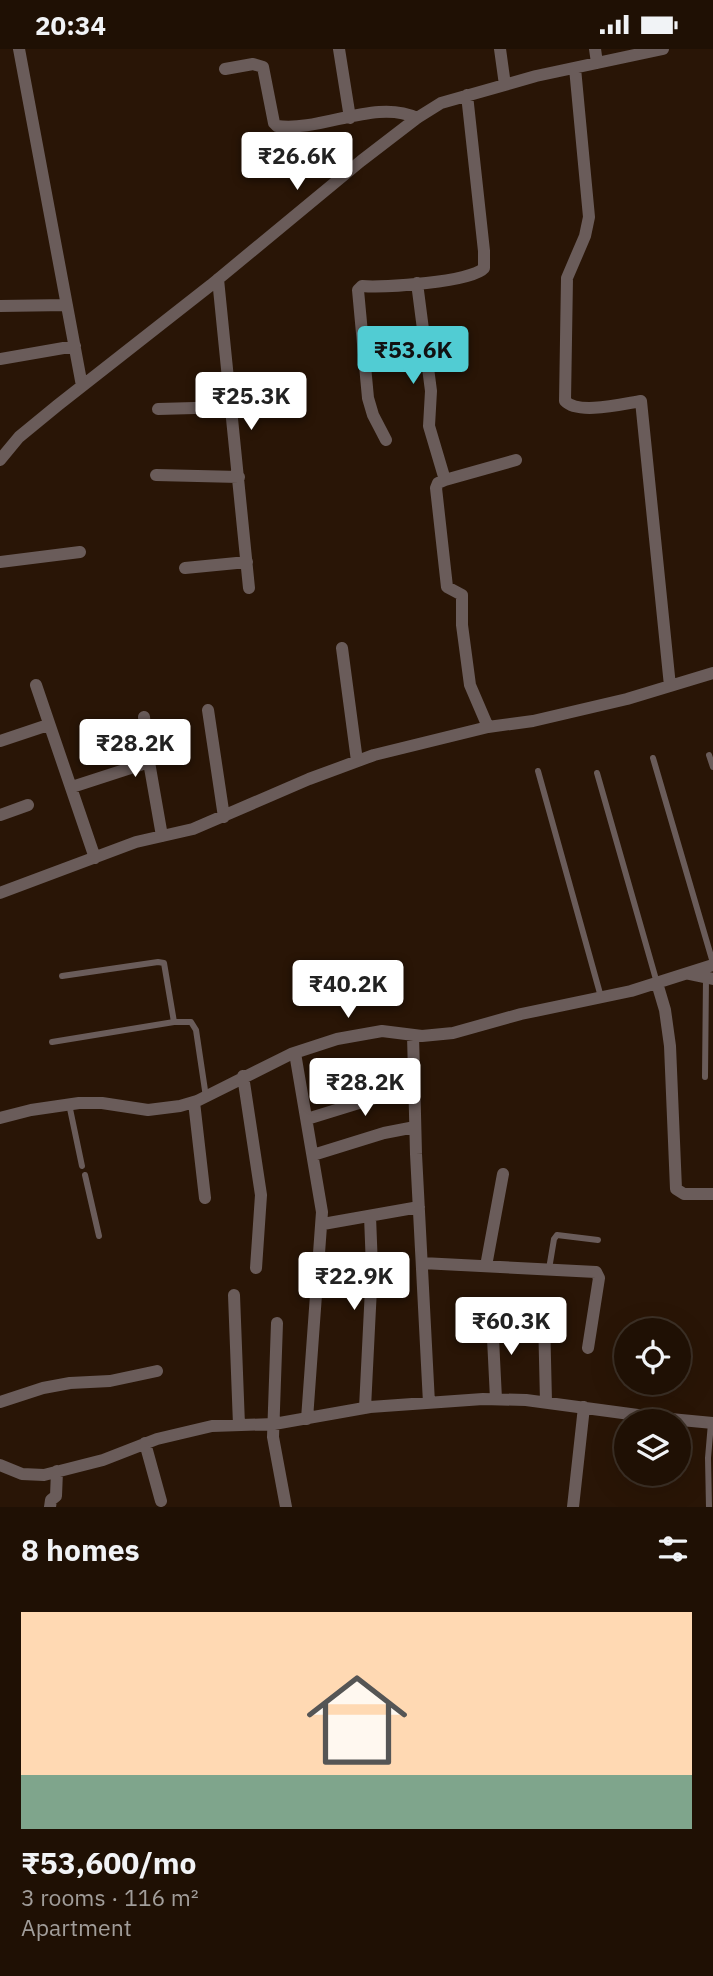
<!DOCTYPE html>
<html lang="en">
<head>
<meta charset="utf-8">
<style>
  :root { --surface:#1f1004; --page:#27190e; --text:#f1f3f6; --muted:#a19d9a; --line:#3c3026; --accent:#51ccd3 }
  body { margin:0; font-family:"IBM Plex Sans",sans-serif; background:var(--page); color:var(--text); height:100vh; display:flex; flex-direction:column; font-size:26px; white-space:nowrap }
  * { box-sizing:border-box; margin:0 }
  p { font-size:23px; color:var(--muted) }
  .icon { flex:none; width:38px; height:38px; fill:none; stroke:currentColor; stroke-width:2; stroke-linecap:round; stroke-linejoin:round }
  .map { position:relative; height:1458px; overflow:hidden }
  .drawer { display:flex; flex-direction:column; background:var(--surface); flex:1 }
  .drawer>* { flex:none }
  .controls { position:absolute; left:614px; top:1269px; display:grid; gap:14px }
  .controls a { display:grid; place-items:center; width:77px; height:77px; border-radius:50%; background:var(--surface); box-shadow:0 7px 28px #0002,0 0 0 2px var(--line); font-size:35px }
  .price { position:absolute; translate:-50% -60px; padding:0 16px; border-radius:7px; background:#fff; color:#222; font-size:23px; line-height:46px; filter:drop-shadow(0 2px 4px #0008) }
  .price::after { content:''; position:absolute; left:50%; top:42px; width:21px; height:16px; margin-left:-10px; background:inherit; clip-path:polygon(0 0,100% 0,50% 100%) }
  .price.on { background:var(--accent); color:#111 }
  ul { padding:0; list-style:none }
  li { display:grid; align-content:center; gap:14px; height:371px; padding:0 21px }
  li span { display:grid; place-items:center; height:217px; border-radius:0px; color:#555 }
  li>.icon { margin-inline-start:auto }
  span .icon { width:126px; height:126px; fill:#fffc; stroke-width:1 }
  li b { font-size:30px }
  h2 { display:flex; justify-content:space-between; align-items:center; height:84px; padding:0 21px; font-size:30px }
  .status { display:flex; justify-content:space-between; align-items:center; height:49px; padding:0 35px; background:var(--surface); direction:ltr }
  .status svg { height:19px; fill:currentColor }
  .map>svg:first-child { display:block }
  .lines { fill:none; stroke-linecap:round; stroke-linejoin:round }
  .lane { stroke:#6a5c5a; stroke-width:6 }
  .street { stroke:#6a5c5a; stroke-width:12 }
</style>
</head>
<body>
<div class="status"><b>20:34</b><svg viewBox="0 0 49 12"><path d="M0 12V9h3v3zM5 12V6h3v6zM10 12V3h3v9zM15 12V0h3v12zM26 1h20v11H26zM47 4h2v5h-2z"/></svg></div>
<div class="map">
<svg width="713" height="1458" viewBox="0 0 713 1458">
  <rect width="100%" height="100%" fill="#291506"/>
  <g class="lines">
    <path class="lane" d="M709,706L713,718
      M653,709L713,914
      M538,722L601,948
      M597,724L657,934
      M62,927L158,913L164,914L174,973H191L196,981L206,1048
      M52,993L174,973
      M705,1028L706,929
      M69,1055L82,1117
      M85,1126L99,1187
      M549,1220L554,1190L557,1186L598,1191
      M709,1458L708,1409L711,1374"/>
    <path class="street" d="M19,0L82,337
      M339,0L350,69
      M500,0L505,36
      M595,0L597,14
      M575,19L589,168L585,187L567,229L565,352C578,366 622,355 641,352L670,637
      M225,20L253,15L263,18L274,74L277,77C322,83 376,49 417,69
      M218,230L249,539
      M417,234L431,342L429,377L445,431
      M0,257L67,256
      M0,310L75,297
      M158,360L231,358
      M386,391L373,366L368,349L358,241L362,237C383,239 472,233 484,219V202L467,46
      M0,411L19,388L58,356L211,236L361,112L417,69L441,54L536,27L663,0
      M156,426L239,428
      M0,513L80,503
      M185,519L247,513
      M342,599L357,712
      M36,636L95,809
      M208,661L224,768
      M144,668L149,713L162,787
      M488,678L470,636L462,576V546L447,538L436,439L438,434L445,431L516,411
      M0,692L48,676
      M72,738L149,713
      M0,766L28,756
      M0,844L136,793L193,780L309,730L374,706L488,678L533,672L627,650L713,624
      M689,925L713,930
      M657,934L665,961L670,997L676,1140L684,1145H713
      M413,986L416,1105L429,1354
      M295,1004L322,1163L307,1370
      M243,1027L261,1146L256,1219
      M194,1053L205,1149
      M0,1069L31,1061L79,1054H102L148,1061L180,1057L197,1052L291,1005L337,990L382,982L422,987L453,984L521,965L631,942L713,916
      M307,1070L414,1037
      M313,1106L384,1084L415,1078
      M323,1175L419,1158
      M422,1214L596,1223L599,1229L588,1299
      M486,1217L503,1125
      M234,1246L239,1376
      M544,1268L546,1353
      M492,1269L496,1350
      M277,1274L273,1388L286,1458
      M0,1353L43,1339L70,1334L110,1332L157,1322
      M365,1359L372,1219L370,1167
      M145,1394L161,1452
      M0,1416L22,1425L44,1426L103,1411L157,1390L212,1377L274,1375L370,1358L483,1350L526,1351L660,1369L713,1374
      M50,1458L51,1451L56,1447L57,1422
      M573,1458L584,1358"/>
  </g>
</svg>
<div class="controls">
<a><svg class="icon" aria-label="locate" viewBox="0 0 24 24"><circle cx="12" cy="12" r="6"/><path d="M12 2v4M12 18v4M2 12h4M18 12h4"/></svg></a>
<a><svg class="icon" aria-label="layers" viewBox="0 0 24 24"><path d="M12 4l9 5-9 5-9-5zM3 14l9 5 9-5"/></svg></a>
</div>
<b class="price" style="left:297px;top:143px">₹26.6K</b>
<b class="price on" style="left:413px;top:337px">₹53.6K</b>
<b class="price" style="left:251px;top:383px">₹25.3K</b>
<b class="price" style="left:135px;top:730px">₹28.2K</b>
<b class="price" style="left:348px;top:971px">₹40.2K</b>
<b class="price" style="left:365px;top:1069px">₹28.2K</b>
<b class="price" style="left:354px;top:1263px">₹22.9K</b>
<b class="price" style="left:511px;top:1308px">₹60.3K</b>
</div>
<section class="drawer">
<h2>8 homes<svg class="icon" aria-label="filters" viewBox="0 0 24 24"><path d="M4 7h16M4 17h16"/><circle cx="9" cy="7" r="2"/><circle cx="15" cy="17" r="2"/></svg></h2>
<ul>
<li><span style="background:linear-gradient(#ffd9b3 75%,#7fa58c 0)"><svg class="icon" aria-label="home" viewBox="0 0 24 24"><path d="M3 11l9-7 9 7M6 9v11h12V9"/></svg></span><div><b>₹53,600/mo</b><p>3 rooms · 116 m²</p><p>Apartment</p></div></li>
</ul>
</section>
</body>
</html>
